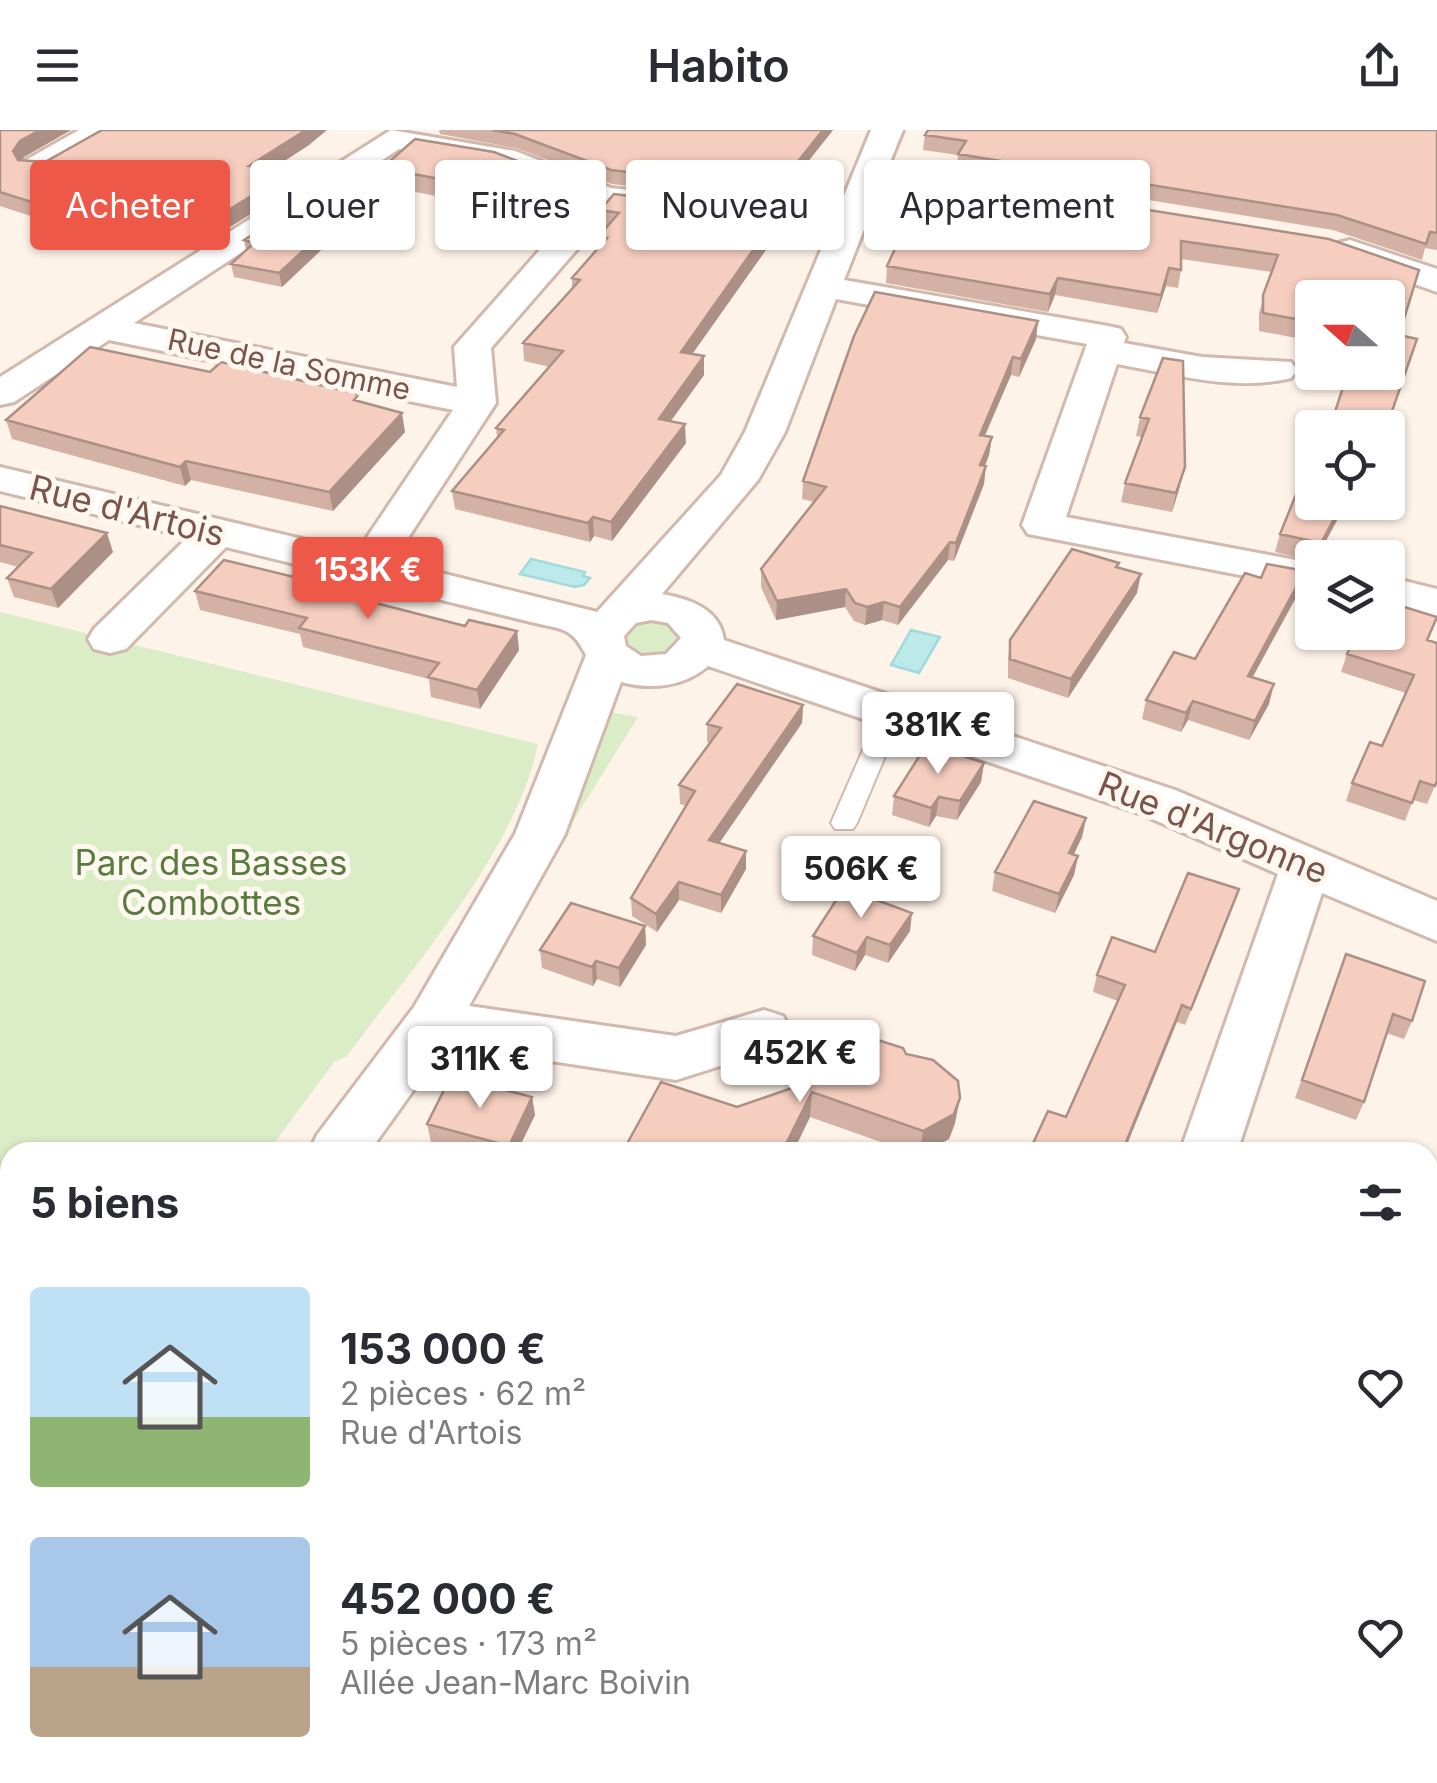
<!DOCTYPE html>
<html lang="fr">
<head>
<meta charset="utf-8">
<style>
  :root { --surface:#fff; --page:#f7f7f7; --text:#2b2b33; --muted:#7c7c81; --accent:#ee5848 }
  body { margin:0; font-family:Inter,sans-serif; background:var(--page); color:var(--text); height:100vh; display:flex; flex-direction:column; font-size:38px; white-space:nowrap }
  * { box-sizing:border-box; margin:0 }
  p { font-size:32px; color:var(--muted) }
  .icon { flex:none; width:55px; height:55px; fill:none; stroke:currentColor; stroke-width:2; stroke-linecap:round; stroke-linejoin:round }
  .map { position:relative; flex:1; overflow:hidden }
  .panel { position:absolute; left:0px; top:1012px; width:1438px; height:642px; display:flex; flex-direction:column; background:var(--surface); border-radius:30px 30px 0 0; box-shadow:0 2px 8px #0004 }
  .panel>* { flex:none }
  .hud { position:absolute; left:30px; top:30px; width:1378px; height:90px; display:flex; gap:20px }
  .needle { width:65px; rotate:291deg }
  .controls { position:absolute; left:1295px; top:150px; display:grid; gap:20px }
  .controls a { display:grid; place-items:center; width:110px; height:110px; border-radius:10px; background:var(--surface); box-shadow:0 2px 8px #0004; font-size:50px }
  .price { position:absolute; translate:-50% -85px; padding:0 22px; border-radius:10px; background:#fff; color:#222; font-size:32px; line-height:65px; filter:drop-shadow(0 2px 5px #0008) }
  .price::after { content:''; position:absolute; left:50%; top:60px; width:30px; height:22px; margin-left:-15px; background:inherit; clip-path:polygon(0 0,100% 0,50% 100%) }
  .price.active { background:var(--accent); color:#fff }
  ul { padding:0; list-style:none }
  li { display:flex; align-items:center; gap:30px; height:250px; padding:0 30px }
  li span { display:grid; place-items:center; flex:none; width:280px; height:200px; border-radius:10px; color:#555 }
  li>.icon { margin-inline-start:auto }
  span .icon { width:120px; height:120px; fill:#fffc; stroke-width:1 }
  li b { font-size:42px }
  h2 { display:flex; justify-content:space-between; align-items:center; height:120px; padding:0 30px; font-size:42px }
  .pill { padding:0 35px; border-radius:10px; background:var(--surface); box-shadow:0 2px 8px #0004; font-size:35px; line-height:90px }
  .pill.active { background:var(--accent); color:#fff }
  header { display:flex; justify-content:space-between; align-items:center; height:130px; padding:0 30px; background:var(--surface); font-size:45px; font-weight:600 }
  .map>svg:first-child { display:block }
  .green { fill:#dbedc6 }
  .water { fill:#bce9e9; stroke:#a1dadc; stroke-width:2.5 }
  .lines { fill:none; stroke-linecap:round; stroke-linejoin:round }
  .service-casing { stroke:#d2b9ad; stroke-width:4 }
  .minor-casing { stroke:#d2b9ad; stroke-width:6 }
  .service { fill:#fff; fill-rule:evenodd }
  .minor { fill:#fff; fill-rule:evenodd }
  .wall { fill:#d3b1a4 }
  .shaded-wall { fill:#ac9086 }
  .building { fill:#f5cebf; stroke:#ac9086; stroke-width:2.5 }
  .labels { text-anchor:middle; stroke-width:10; stroke-linejoin:round; paint-order:stroke }
  .far-street-label { font-size:30px; fill:#7b554a; stroke:#fff8f1 }
  .street-label { font-size:35px; fill:#7b554a; stroke:#fff8f1 }
  .park-label { font-size:35px; fill:#587b3e; stroke:#fff8f1 }
</style>
</head>
<body>
<header><svg class="icon" aria-label="menu" viewBox="0 0 24 24"><path d="M4 6h16M4 12h16M4 18h16"/></svg>Habito<svg class="icon" aria-label="share" viewBox="0 0 24 24"><path d="M12 15V3M7 8l5-5 5 5M5 13v7h14v-7"/></svg></header>
<div class="map">
<svg width="1437" height="1653" viewBox="0 0 1437 1653">
  <rect width="100%" height="100%" fill="#fef3e9"/>
  <path class="green" d="M0,482L538,614C516,722 411,839 346,927L334,932L268,1022H10V1379L0,1393Z
    M658,483L687,505L671,526L634,529L612,503Z
    M610,582L638,587L557,717L592,619Z"/>
  <path class="water" d="M531,429L585,442L583,446L590,448L584,455L575,457L520,444Z
    M911,500L940,507L919,543L891,535Z"/>
  <g class="lines">
    <defs>
      <path id="service" d="M892,573L904,581L857,693L853,699H835L831,693L880,581Z"/>
      <path id="minor" d="M79,0H118L113,7L48,44H26L21,37L26,30Z
        M391,0L515,21L611,58L837,83L871,0H903L890,32L1012,52L1024,55L1029,62L1024,69L1012,72L883,51L844,150L1108,196L1121,199L1126,207L1124,213L1202,227L1291,232L1297,240L1291,248C1236,262 1172,244 1117,234L1066,387L1312,433V459L1028,404L1022,395L1087,214L836,169L785,302L758,350L662,464C690,469 720,479 724,510L1175,660L1437,771V811L1322,763L1237,1022H1180L1278,744L1141,684L708,536C684,557 651,560 621,552L565,704L469,876L676,906L764,880L783,886L791,901L783,916L676,950L446,915L369,1022H309L317,1005L414,877L515,704L586,525C571,496 563,500 531,492L226,417L126,519L110,523L94,519L88,509L94,499L188,407L0,361V337L357,422L453,280L109,210L14,272L0,275V247ZM399,19L497,36L584,70L454,217L457,257L134,193ZM613,78L828,103L745,302L721,345L597,482L393,431L496,273L491,218ZM651,490L668,493L681,508L666,524L641,526L626,516L624,506L636,493Z
        M1350,110L1437,139V162L1338,127L1333,120L1338,113Z
        M1388,447L1437,459V487L1388,473Z
        M10,1457V1538L0,1542V1461Z
        M1348,1645H1423L1427,1653H1352Z"/>
    </defs>
    <use href="#service" class="service-casing"/>
    <use href="#minor" class="minor-casing"/>
    <use href="#service" class="service"/>
    <use href="#minor" class="minor"/>
  </g>
  <path class="wall" d="M0,0H71L24,27L22,31L45,32L309,15L271,40L288,43L291,59L209,110L196,106L191,99L185,102L177,99L153,114L144,111L132,119L0,76Z
    M439,0H833L776,72L612,54L516,18L440,4Z
    M1437,0V120L1425,118L1422,130L1333,100L957,39L958,25L923,20L925,5Z
    M382,38L577,54L578,72L562,90L384,56Z
    M943,47L1329,109L1419,140L1399,205L1417,209L1387,298H1330L1348,242H1388V168H1312V211L1259,201V183L1272,142L1181,129V140L1178,158L1166,156L1157,183L1055,165L1048,182L886,153L887,136L907,93L914,95Z
    M371,73L282,157L234,147L231,134L246,120L244,110Z
    M600,80L756,81V97L768,117L692,224L704,245L671,291L686,313L612,411L594,406L590,412L455,379L452,361L497,307L496,298L550,237L524,231L523,213L572,158V148L599,118L598,107L606,98L601,97Z
    M1038,191L1036,209L1019,247L1011,245L985,306L992,307L989,325L985,336L984,354L954,431L948,430L898,495L882,490L865,495L854,491L845,477L776,490L761,457V439L814,372L802,369L803,351Z
    M1163,228L1180,356L1172,382L1121,372L1125,353L1142,307L1136,306L1140,287Z
    M210,242L360,272L405,302L333,381L191,350L185,356L12,309L6,290Z
    M1312,372H1347L1317,428H1312V431L1275,422L1280,404Z
    M0,376L113,422L58,478L14,467L7,448L18,437L0,432Z
    M1118,437L1137,463L1068,568L1008,548V529L1010,510Z
    M1305,441L1300,460L1252,547L1269,574L1249,610L1188,590L1181,602L1142,589L1146,570L1195,529L1261,448Z
    M195,461L366,471L465,496L517,501L519,520L480,579L431,567L429,549L303,517L300,504L200,480Z
    M1428,510L1437,651L1427,674L1413,670L1405,691L1346,671L1352,653L1382,616L1406,563L1341,542L1347,524Z
    M803,575L802,593L719,713L746,721V739L721,783L679,770L657,802L632,786L631,768L686,676L680,674L679,655L710,613L707,612V594Z
    M984,633L981,652L957,690L936,686L929,697L892,685L894,666Z
    M1086,688L1082,707L1074,724L1078,726L1074,745L1055,783L992,761L995,742Z
    M1239,759L1185,895L1177,892L1066,987L1118,871L1093,862L1097,845L1155,822Z
    M645,796L646,815L620,857L597,849L593,856L542,838L540,820Z
    M910,801L888,833L865,825L855,841L812,825L813,806Z
    M1346,824L1412,891L1404,909L1386,903L1364,972L1356,990L1295,968Z
    M906,924L955,993L949,1009L925,1022H909L810,987L793,1022H623V1021L737,977Z
    M532,967L535,985L517,1022H470L431,1012L427,994Z
    M1435,1182H1437V1290L1428,1286V1195Z
    M1437,1521V1583L1428,1570V1526Z
    M155,1645H274L270,1653H171Z
    M1234,1645H1341L1346,1653H1236L1232,1647Z"/>
  <path class="shaded-wall" d="M40,0H71L24,27L17,37L13,21L20,11Z
    M306,0H327L309,15L253,51L249,36Z
    M823,0H833L776,72V59Z
    M288,43L291,59L209,110L206,94Z
    M577,54L578,72L562,90L560,72Z
    M369,60L371,73L282,157L279,143Z
    M756,81V98L744,95Z
    M173,83L177,99L153,114L149,98Z
    M187,83L191,99L185,102L181,86Z
    M140,95L144,111L132,119L128,103Z
    M768,99V117L681,240V222Z
    M1169,138L1166,156L1157,183L1161,165Z
    M1058,148L1055,165L1048,182L1050,164Z
    M1038,191L1036,209L1019,247L1021,229Z
    M704,226V245L659,307V289Z
    M1013,227L1011,245L977,323L980,305Z
    M402,283L405,302L333,381L329,362Z
    M685,294L686,313L612,411L611,392Z
    M992,307L989,325L978,353L980,335Z
    M186,331L191,350L185,356L180,337Z
    M986,336L984,354L954,431L956,413Z
    M1185,337L1180,356L1172,382L1176,363Z
    M1343,372H1347L1316,428L1321,413Z
    M593,387L594,406L590,412L588,393Z
    M107,403L113,422L58,478L51,459Z
    M950,412L948,430L898,495L900,477Z
    M1305,441L1300,460L1243,565L1248,546Z
    M1141,444L1137,463L1068,568L1071,549Z
    M846,459L845,477L776,490L777,471Z
    M884,472L882,490L865,495L867,477Z
    M517,501L519,520L480,579L477,560Z
    M1274,554L1269,574L1249,610L1255,591Z
    M1193,571L1188,590L1181,602L1186,583Z
    M803,575L802,593L709,728V710Z
    M984,633L981,652L957,690L960,671Z
    M939,667L936,686L929,697L931,678Z
    M1086,688L1082,707L1065,742L1069,723Z
    M746,721V739L721,783V765Z
    M1078,726L1074,745L1055,783L1059,764Z
    M679,752V770L657,802L656,784Z
    M1239,759L1233,776L1185,895L1191,879Z
    M912,783L910,801L888,833L890,815Z
    M645,796L646,815L620,857L619,838Z
    M867,807L865,825L855,841L857,823Z
    M596,831L597,849L593,856L592,837Z
    M1182,875L1177,892L1124,1022H1122Z
    M812,962L810,987L793,1022H782Z
    M532,967L535,985L517,1022H510L509,1016Z
    M960,968L955,993L949,1009L925,1022H920L923,1001Z
    M261,1645H274L270,1653H256Z
    M473,1645H483L479,1653H469Z"/>
  <path class="building" d="M0,0H40L20,11L13,21L18,30L45,32L102,0H306L249,36L288,43L206,94L192,90L187,83L181,86L173,83L149,98L140,95L128,103L0,62Z
    M492,0H823L776,59L611,40L515,4Z
    M928,0H1437V103L1430,102L1426,114L1337,85L958,24L966,11L925,5Z
    M415,9L494,22L577,54L560,72L382,38Z
    M943,47L1329,109L1419,140L1399,205L1417,209L1390,287L1384,298H1340L1332,291L1348,242H1388V168H1312V192L1263,183V165L1278,125L1181,111V140L1169,138L1161,165L1058,148L1050,164L887,136L907,93L914,95Z
    M332,53L369,60L279,143L231,134L254,113L244,110Z
    M614,64L756,81L744,95L768,99L681,222L704,226L659,289L685,294L611,392L593,387L588,393L452,361L504,300L496,298L563,221L523,213L580,150L572,148L607,108L598,107L619,83L600,80Z
    M875,162L1038,191L1021,229L1013,227L980,305L992,307L980,335L986,336L956,413L950,412L900,477L884,472L867,477L855,473L846,459L777,471L761,439L826,357L803,351L854,206Z
    M90,217L210,242L221,232L359,264L354,270L402,283L329,362L186,331L180,337L6,290Z
    M1163,228L1183,231L1185,337L1176,363L1125,353L1149,289L1140,287Z
    M1312,325V372H1343L1321,413L1280,404Z
    M0,376L107,403L51,459L7,448L32,423L0,415Z
    M1072,419L1119,433L1116,437L1141,444L1071,549L1010,529V510Z
    M224,430L364,464L360,469L465,496L469,490L517,501L477,560L428,547L439,533L299,498L307,488L195,461Z
    M1267,434L1305,441L1248,546L1274,554L1255,591L1193,571L1186,583L1146,570L1174,522L1195,529L1245,443L1261,448Z
    M1388,472L1437,487L1427,510L1437,513V651L1435,656L1420,651L1412,673L1352,653L1370,612L1382,616L1414,545L1347,524L1358,502H1388Z
    M737,554L803,575L709,710L746,721L721,765L679,752L656,784L631,768L695,661L679,655L721,598L707,594Z
    M927,614L984,633L960,671L939,667L931,678L894,666Z
    M1034,671L1086,688L1069,723L1078,726L1059,764L995,742Z
    M1188,743L1239,759L1191,879L1182,875L1122,1022H1029L1048,981L1066,987L1125,855L1097,845L1112,807L1155,822Z
    M844,758L912,783L890,815L867,807L857,823L813,806Z
    M571,773L645,796L619,838L596,831L592,837L540,820Z
    M1346,824L1425,851L1412,891L1393,884L1364,972L1302,950Z
    M862,905L903,918L906,924L933,930L958,951L960,968L954,984L923,1001L812,962L782,1022H628L623,1021L661,952L737,977L847,939Z
    M451,946L532,967L509,1016L427,994Z
    M1435,1182H1437V1269L1428,1265V1212Z
    M1437,1521V1553L1428,1541V1526Z
    M170,1645H261L256,1653H187Z
    M350,1645H473L469,1653H345Z
    M850,1645H962L967,1653H836Z
    M1105,1645H1151L1156,1653H1090Z
    M1248,1645H1341L1346,1653H1253Z"/>
  <g class="labels">
    <g class="far-street-label">
      <text transform="translate(289 235) rotate(12)" y="10">Rue de la Somme</text>
    </g>
    <g class="street-label">
      <text transform="translate(127 381) rotate(14)" y="12">Rue d'Artois</text>
      <text transform="translate(1213 698) rotate(22)" y="12">Rue d'Argonne</text>
    </g>
    <g class="park-label">
      <text x="211" y="745">Parc des Basses<tspan x="211" dy="40">Combottes</tspan></text>
    </g>
  </g>
</svg>
<div class="controls">
<a><svg class="needle" viewBox="-14 -14 28 28"><path d="M0-13l5 13h-10z" fill="#e53935"/><path d="M0 13l5-13h-10z" fill="#7c7c81"/></svg></a>
<a><svg class="icon" aria-label="locate" viewBox="0 0 24 24"><circle cx="12" cy="12" r="6"/><path d="M12 2v4M12 18v4M2 12h4M18 12h4"/></svg></a>
<a><svg class="icon" aria-label="layers" viewBox="0 0 24 24"><path d="M12 4l9 5-9 5-9-5zM3 14l9 5 9-5"/></svg></a>
</div>
<b class="price active" style="left:368px;top:492px">153K €</b>
<b class="price" style="left:938px;top:647px">381K €</b>
<b class="price" style="left:861px;top:791px">506K €</b>
<b class="price" style="left:800px;top:975px">452K €</b>
<b class="price" style="left:480px;top:981px">311K €</b>
<div class="hud">
<a class="pill active">Acheter</a>
<a class="pill">Louer</a>
<a class="pill">Filtres</a>
<a class="pill">Nouveau</a>
<a class="pill">Appartement</a>
</div>
<section class="panel">
<h2>5 biens<svg class="icon" aria-label="filters" viewBox="0 0 24 24"><path d="M4 7h16M4 17h16"/><circle cx="9" cy="7" r="2"/><circle cx="15" cy="17" r="2"/></svg></h2>
<ul>
<li><span style="background:linear-gradient(#bfe0f5 65%,#8fb573 0)"><svg class="icon" aria-label="home" viewBox="0 0 24 24"><path d="M3 11l9-7 9 7M6 9v11h12V9"/></svg></span><div><b>153 000 €</b><p>2 pièces · 62 m²</p><p>Rue d'Artois</p></div><svg class="icon" aria-label="heart" viewBox="0 0 24 24"><path d="M12 20l-8-8c-3-5 5-10 8-4 3-6 11-1 8 4z"/></svg></li>
<li><span style="background:linear-gradient(#a9c7e8 65%,#b9a48a 0)"><svg class="icon" aria-label="home" viewBox="0 0 24 24"><path d="M3 11l9-7 9 7M6 9v11h12V9"/></svg></span><div><b>452 000 €</b><p>5 pièces · 173 m²</p><p>Allée Jean-Marc Boivin</p></div><svg class="icon" aria-label="heart" viewBox="0 0 24 24"><path d="M12 20l-8-8c-3-5 5-10 8-4 3-6 11-1 8 4z"/></svg></li>
</ul>
</section>
</div>
</body>
</html>
